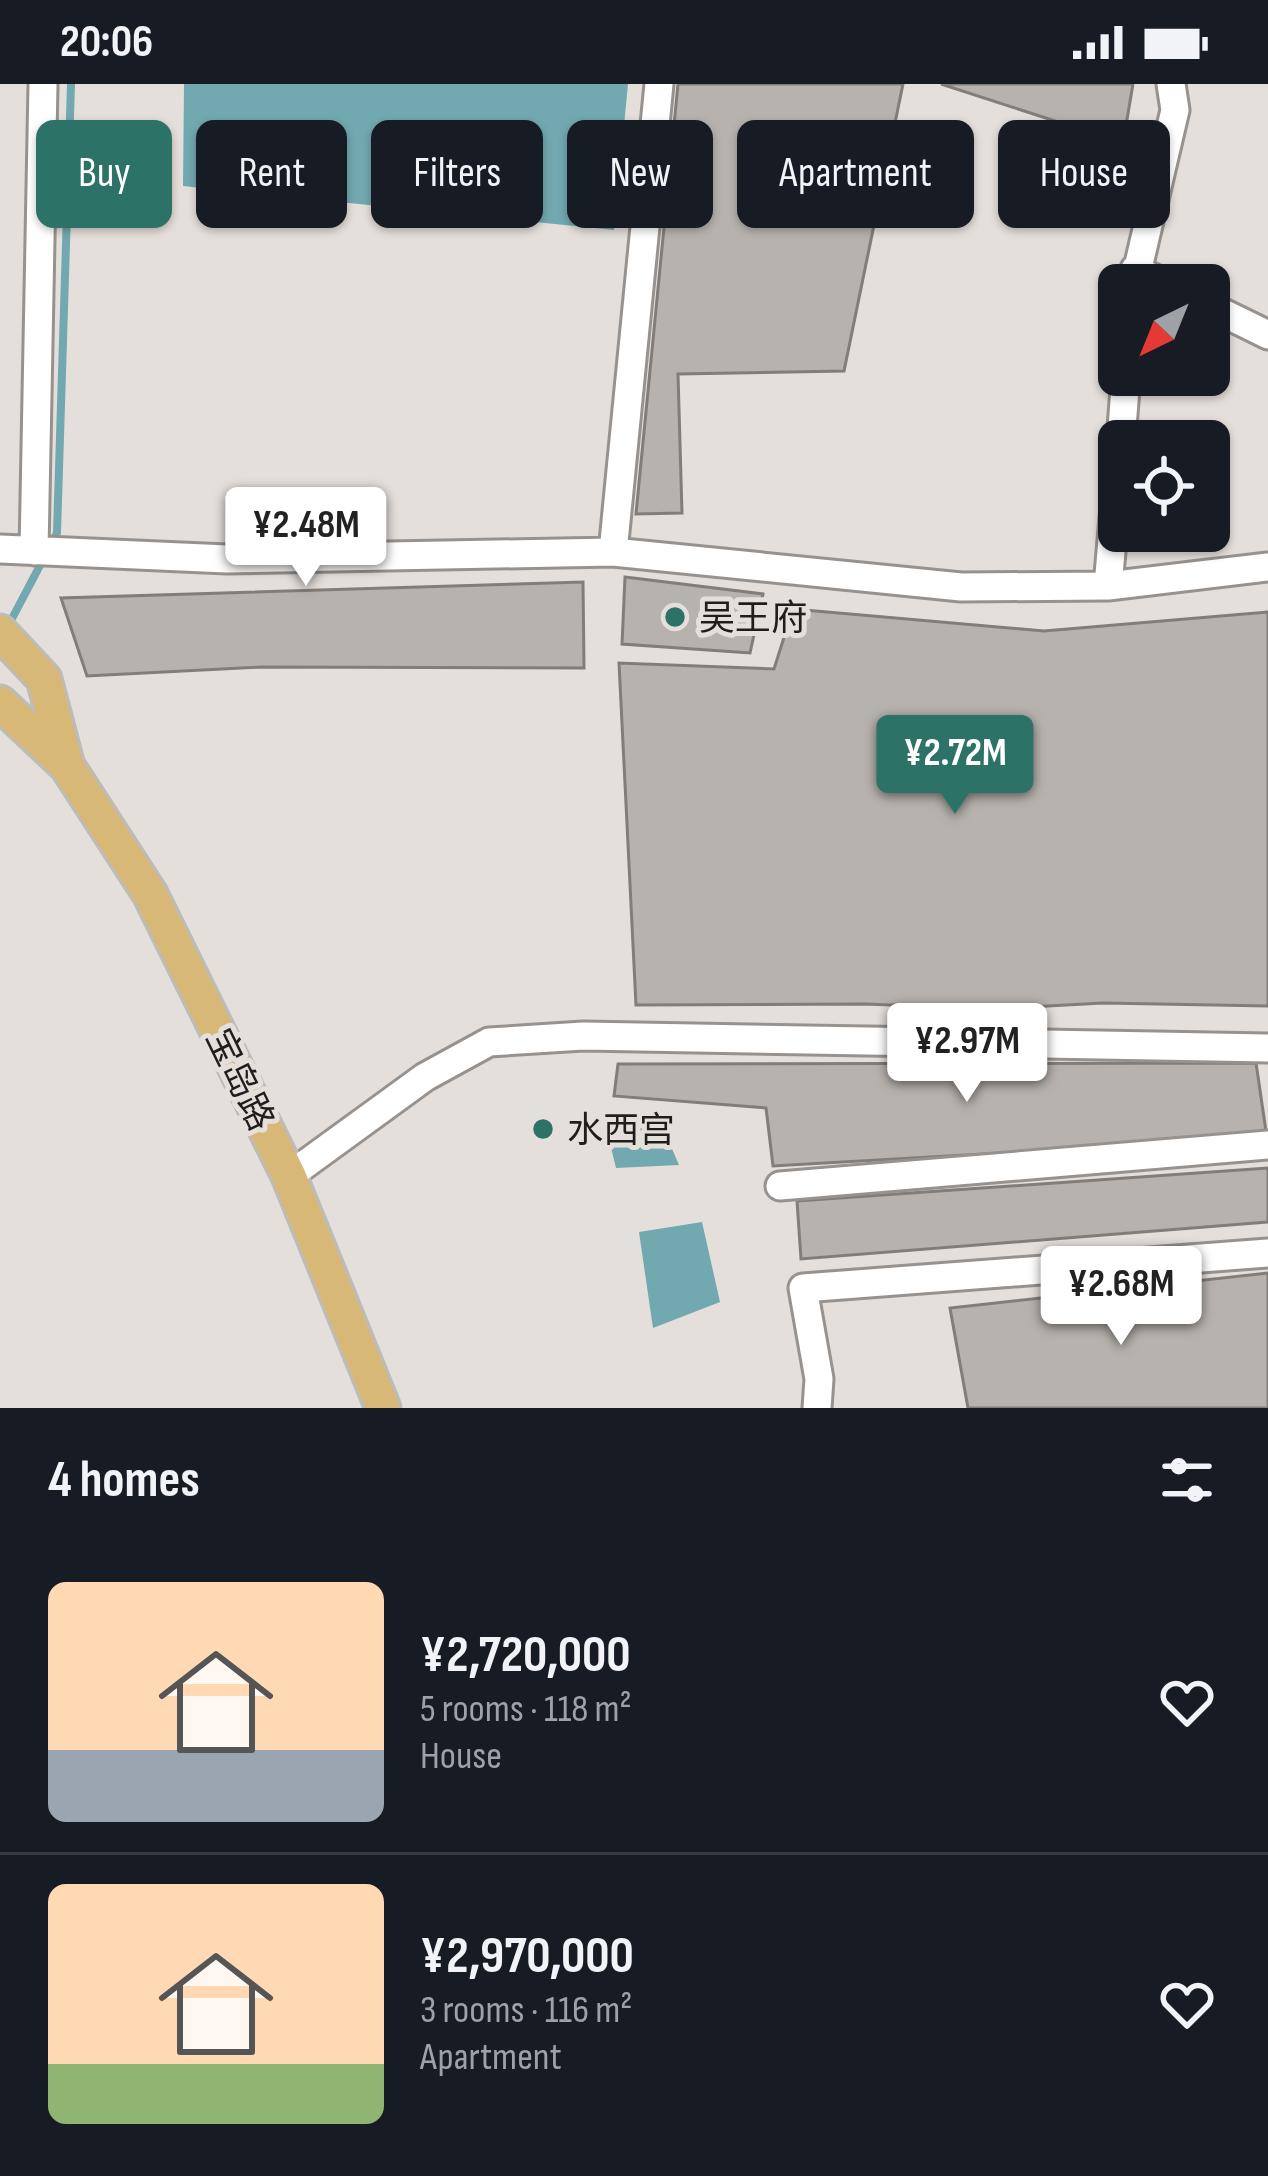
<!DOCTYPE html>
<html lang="en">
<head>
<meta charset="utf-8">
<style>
  :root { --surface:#171b24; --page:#20242c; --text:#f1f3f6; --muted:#9ea1a6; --line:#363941; --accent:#2c7267 }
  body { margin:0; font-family:"Sofia Sans Condensed","Noto Sans SC",sans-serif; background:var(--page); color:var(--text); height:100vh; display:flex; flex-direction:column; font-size:45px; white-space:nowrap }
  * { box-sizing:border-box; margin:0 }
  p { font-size:39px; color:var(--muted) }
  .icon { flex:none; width:66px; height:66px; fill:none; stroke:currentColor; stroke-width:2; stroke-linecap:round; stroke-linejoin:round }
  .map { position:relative; height:1324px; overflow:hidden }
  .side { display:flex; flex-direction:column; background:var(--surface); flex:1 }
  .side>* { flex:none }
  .hud { position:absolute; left:36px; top:36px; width:1197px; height:108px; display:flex; gap:24px }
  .needle { width:78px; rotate:223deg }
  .tools { position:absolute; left:1098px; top:180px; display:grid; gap:24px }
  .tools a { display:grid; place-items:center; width:132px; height:132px; border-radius:18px; background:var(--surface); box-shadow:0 3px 9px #0004; font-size:60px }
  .price { position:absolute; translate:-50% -102px; padding:0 27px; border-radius:12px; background:#fff; color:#222; font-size:39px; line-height:78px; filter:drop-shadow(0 3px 6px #0008) }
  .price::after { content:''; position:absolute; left:50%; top:72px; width:36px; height:27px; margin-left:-18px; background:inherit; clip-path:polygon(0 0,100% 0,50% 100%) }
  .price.selected { background:var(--accent); color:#fff }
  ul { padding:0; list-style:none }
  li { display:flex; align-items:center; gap:36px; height:300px; padding:0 48px }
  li+li { border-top:3px solid var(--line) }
  li span { display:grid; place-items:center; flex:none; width:336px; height:240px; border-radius:18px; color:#555 }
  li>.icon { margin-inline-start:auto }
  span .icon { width:144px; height:144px; fill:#fffc; stroke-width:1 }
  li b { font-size:51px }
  h2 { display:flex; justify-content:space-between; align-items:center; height:144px; padding:0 48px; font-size:51px }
  .chip { padding:0 42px; border-radius:18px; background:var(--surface); box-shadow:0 3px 9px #0004; font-size:42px; line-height:108px }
  .chip.selected { background:var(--accent); color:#fff }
  .status { display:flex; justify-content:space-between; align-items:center; height:84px; padding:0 60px; background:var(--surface); direction:ltr }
  .status svg { height:33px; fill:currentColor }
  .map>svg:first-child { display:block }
  .water { fill:#72a8af }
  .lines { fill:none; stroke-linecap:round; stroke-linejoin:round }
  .stream { stroke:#72a8af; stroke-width:8 }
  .building { fill:#b7b2ad; stroke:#837d79; stroke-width:3 }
  .minor-casing { stroke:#97928e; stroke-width:33 }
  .major-casing { stroke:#bcbcbb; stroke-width:39 }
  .minor { stroke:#fff; stroke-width:27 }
  .major { stroke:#d8b877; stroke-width:33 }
  .poi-dot { fill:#2c7267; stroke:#e5dfdb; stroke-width:4.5 }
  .labels { text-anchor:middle; stroke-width:10; stroke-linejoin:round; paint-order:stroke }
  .poi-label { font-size:36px; fill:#201e1d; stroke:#e5dfdb; text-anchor:start }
  .street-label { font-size:36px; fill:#201e1d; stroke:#e5dfdb }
</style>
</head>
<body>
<div class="status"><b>20:06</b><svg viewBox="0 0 49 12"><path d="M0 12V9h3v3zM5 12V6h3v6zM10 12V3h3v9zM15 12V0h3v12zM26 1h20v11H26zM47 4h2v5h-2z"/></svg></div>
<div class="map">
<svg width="1268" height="1324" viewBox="0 0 1268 1324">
  <rect width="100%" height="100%" fill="#e5dfdb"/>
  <path class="water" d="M184,0H628L614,146L183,102Z
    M605,1039L663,1044L679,1081L616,1084Z
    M702,1138L720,1218L653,1244L639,1148Z"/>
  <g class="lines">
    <path class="stream" d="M52,459L57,449L71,0
      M7,544L45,472"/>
  </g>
  <path class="building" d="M678,0H903L844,287L678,290L682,429L636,430Z
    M941,0H1133L1123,59Z
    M625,493L763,510L750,569L622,560Z
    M583,498L584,584L263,583L87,592L61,514Z
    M793,525L1044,547L1268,528V922L1103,919L994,925L865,920L636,921L619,579L774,585Z
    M1256,979L1267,1054L773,1082L766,1024L614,1012L618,980Z
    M1268,1084V1138L801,1175L797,1117Z
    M1268,1189V1324H968L950,1224Z"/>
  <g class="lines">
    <defs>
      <path id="minor" d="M1135,185L1167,201
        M1134,201L1175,26L1171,0
        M1209,222L1268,251
        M1121,357L1126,291
        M0,465L227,475L613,468L961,503L1108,502L1268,483
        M34,467L43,0
        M613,468L659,0
        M1108,502L1119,376
        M289,1092L425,993L489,958L583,952L1268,964
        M780,1102L1268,1061
        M817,1324L819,1295L803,1204L1268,1169"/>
      <path id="major" d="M0,548L44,595L67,682
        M0,619L67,682L150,810L289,1092L383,1324"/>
    </defs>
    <use href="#minor" class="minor-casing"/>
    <use href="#major" class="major-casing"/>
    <use href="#minor" class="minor"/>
    <use href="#major" class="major"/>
  </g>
  <g class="poi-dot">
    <circle cx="675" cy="533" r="12"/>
    <circle cx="543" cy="1045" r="12"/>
  </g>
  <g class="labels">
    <g class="poi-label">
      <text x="699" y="546">吴王府</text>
      <text x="567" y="1058">水西宫</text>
    </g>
    <g class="street-label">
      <text transform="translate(241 995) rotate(64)" y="13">宝岛路</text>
    </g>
  </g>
</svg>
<div class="tools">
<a><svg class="needle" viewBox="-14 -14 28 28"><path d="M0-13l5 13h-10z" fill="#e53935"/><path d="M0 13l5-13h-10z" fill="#9ea1a6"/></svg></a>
<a><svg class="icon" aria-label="locate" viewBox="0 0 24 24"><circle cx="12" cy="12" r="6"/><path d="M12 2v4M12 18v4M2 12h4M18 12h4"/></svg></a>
</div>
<b class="price" style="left:306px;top:505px">¥2.48M</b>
<b class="price selected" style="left:955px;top:733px">¥2.72M</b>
<b class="price" style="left:967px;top:1021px">¥2.97M</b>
<b class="price" style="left:1121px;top:1264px">¥2.68M</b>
<div class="hud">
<a class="chip selected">Buy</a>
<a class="chip">Rent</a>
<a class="chip">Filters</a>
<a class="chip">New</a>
<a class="chip">Apartment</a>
<a class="chip">House</a>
</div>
</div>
<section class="side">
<h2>4 homes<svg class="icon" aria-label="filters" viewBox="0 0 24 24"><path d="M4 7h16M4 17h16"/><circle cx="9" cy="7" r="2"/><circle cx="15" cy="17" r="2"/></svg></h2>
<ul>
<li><span style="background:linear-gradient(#ffd9b3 70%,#9aa5b1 0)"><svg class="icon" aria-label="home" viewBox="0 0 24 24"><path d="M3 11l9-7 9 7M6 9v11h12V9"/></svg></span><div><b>¥2,720,000</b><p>5 rooms · 118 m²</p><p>House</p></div><svg class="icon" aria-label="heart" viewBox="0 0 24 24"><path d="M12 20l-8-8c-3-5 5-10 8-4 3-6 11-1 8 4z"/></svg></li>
<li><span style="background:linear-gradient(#ffd9b3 75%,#8fb573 0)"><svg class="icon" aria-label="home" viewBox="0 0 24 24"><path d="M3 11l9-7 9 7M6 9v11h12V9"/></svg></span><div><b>¥2,970,000</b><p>3 rooms · 116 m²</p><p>Apartment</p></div><svg class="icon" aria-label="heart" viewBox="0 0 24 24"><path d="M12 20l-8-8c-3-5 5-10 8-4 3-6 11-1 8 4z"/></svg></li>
</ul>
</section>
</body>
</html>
